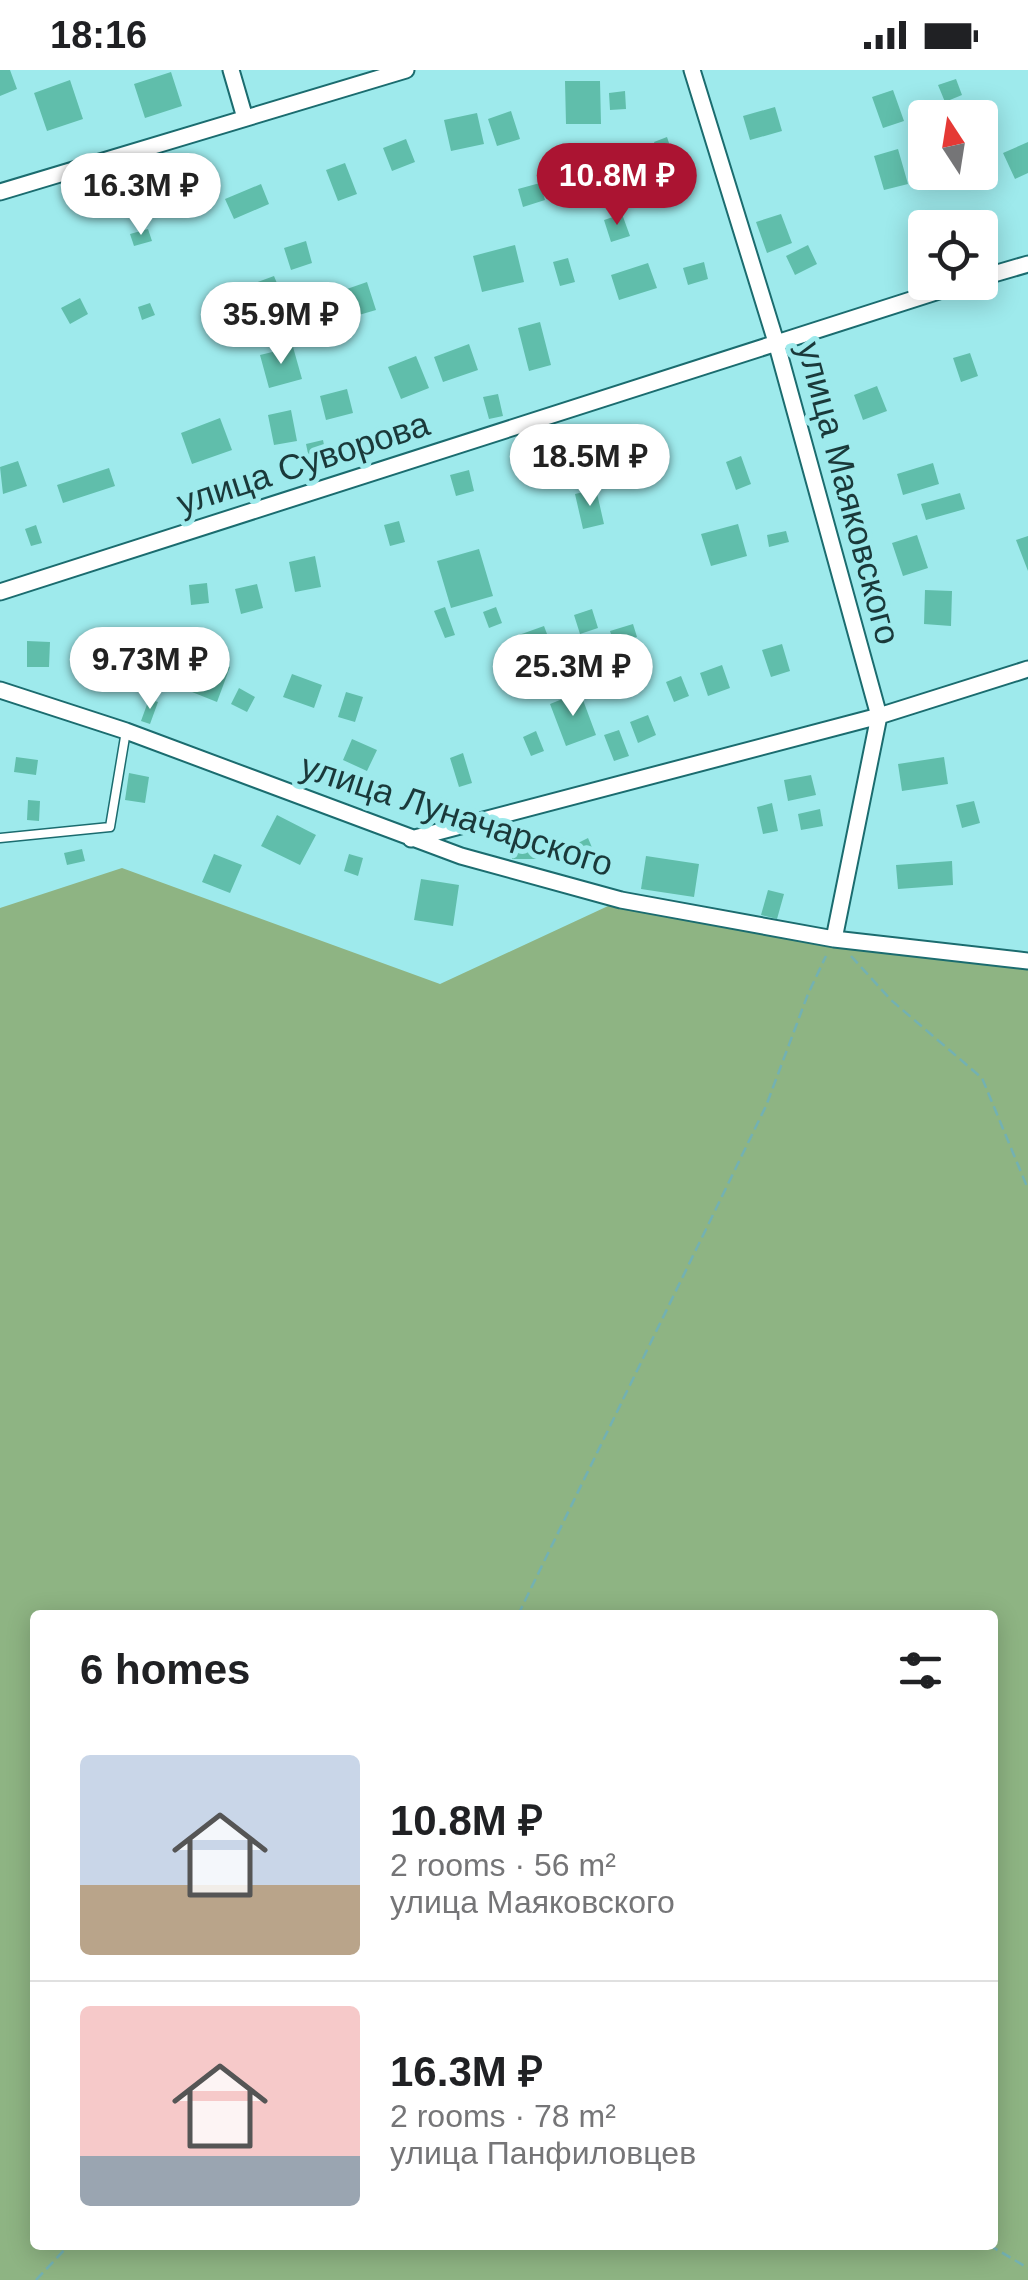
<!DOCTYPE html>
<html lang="en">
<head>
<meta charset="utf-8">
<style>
  :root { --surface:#fff; --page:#f2f2f2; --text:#202124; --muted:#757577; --line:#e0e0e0; --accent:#ab1432 }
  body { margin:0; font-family:Arial,sans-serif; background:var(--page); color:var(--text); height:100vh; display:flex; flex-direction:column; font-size:38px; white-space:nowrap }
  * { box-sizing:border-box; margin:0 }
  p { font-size:32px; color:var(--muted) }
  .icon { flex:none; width:55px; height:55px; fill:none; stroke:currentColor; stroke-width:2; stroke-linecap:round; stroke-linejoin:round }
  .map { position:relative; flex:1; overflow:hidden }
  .panel { position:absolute; left:30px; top:1540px; width:968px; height:640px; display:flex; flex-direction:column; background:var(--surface); border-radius:10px; box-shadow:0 5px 25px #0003 }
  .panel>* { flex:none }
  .needle { width:65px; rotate:348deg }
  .controls { position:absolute; left:908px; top:30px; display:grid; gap:20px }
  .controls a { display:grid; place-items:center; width:90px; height:90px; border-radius:10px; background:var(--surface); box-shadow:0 5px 25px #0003; font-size:50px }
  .price { position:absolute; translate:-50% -85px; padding:0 22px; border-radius:35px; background:#fff; color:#222; font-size:32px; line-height:65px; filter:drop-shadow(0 2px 5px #0008) }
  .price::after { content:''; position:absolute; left:50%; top:60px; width:30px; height:22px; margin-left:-15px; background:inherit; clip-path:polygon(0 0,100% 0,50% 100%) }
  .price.active { background:var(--accent); color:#fff }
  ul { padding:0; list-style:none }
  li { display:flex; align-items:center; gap:30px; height:250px; padding:0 50px }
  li+li { border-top:2px solid var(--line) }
  li span { display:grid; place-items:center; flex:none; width:280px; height:200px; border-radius:10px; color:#555 }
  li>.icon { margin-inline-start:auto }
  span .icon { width:120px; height:120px; fill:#fffc; stroke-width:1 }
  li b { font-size:42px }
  h2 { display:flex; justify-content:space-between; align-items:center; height:120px; padding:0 50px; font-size:42px }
  .status { display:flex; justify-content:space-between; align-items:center; height:70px; padding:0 50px; background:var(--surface); direction:ltr }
  .status svg { height:28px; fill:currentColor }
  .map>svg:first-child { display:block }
  .green { fill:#8eb483; fill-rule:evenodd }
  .building { fill:#60beab }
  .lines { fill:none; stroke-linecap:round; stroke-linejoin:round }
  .service-casing { stroke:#1b6c6f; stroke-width:11 }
  .minor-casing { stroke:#1b6c6f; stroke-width:19 }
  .path { stroke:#73b1b2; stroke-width:2.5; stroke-dasharray:10 5; stroke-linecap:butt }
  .service { stroke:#fff; stroke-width:8 }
  .minor { stroke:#fff; stroke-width:15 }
  .labels { text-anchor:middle; stroke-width:10; stroke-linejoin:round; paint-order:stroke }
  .street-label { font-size:35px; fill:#1a393a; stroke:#9eeaec }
</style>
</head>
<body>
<div class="status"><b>18:16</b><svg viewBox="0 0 49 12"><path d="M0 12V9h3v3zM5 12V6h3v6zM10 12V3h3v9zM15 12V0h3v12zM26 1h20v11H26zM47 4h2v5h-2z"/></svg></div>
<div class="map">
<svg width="1028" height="2210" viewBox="0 0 1028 2210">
  <rect width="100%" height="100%" fill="#9eeaec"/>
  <path class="green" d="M122,798L440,914L621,830L1028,891V2210H0V838ZM35,1545H992V2175H35Z"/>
  <path class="building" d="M0,0H10L17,19L0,26Z
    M171,2L182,36L145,48L134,14Z
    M956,9L962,25L945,32L938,15Z
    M70,10L83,49L47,61L34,23Z
    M565,11H600L601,54H566Z
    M893,20L904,51L883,58L872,27Z
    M625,21L626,39L610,40L609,23Z
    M775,37L782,61L750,70L743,46Z
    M511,41L520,69L497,76L488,49Z
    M477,43L484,74L451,81L444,50Z
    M667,67L676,94L663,98L654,72Z
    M406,69L415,92L392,101L383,78Z
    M1028,72V103L1015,109L1003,83Z
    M898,79L908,114L884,120L874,86Z
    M629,80L633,96L623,99L619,83Z
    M345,93L357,124L338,131L326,100Z
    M540,113L545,130L523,137L518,119Z
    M261,114L269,134L234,149L225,129Z
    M622,144L630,166L611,172L604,150Z
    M781,144L792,173L767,183L756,152Z
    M148,159L152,171L134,176L130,164Z
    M306,171L312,193L291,200L284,178Z
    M515,175L524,212L482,222L473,186Z
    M808,175L817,194L795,205L786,186Z
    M568,188L575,212L560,216L553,192Z
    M704,192L708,209L688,215L683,198Z
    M648,193L657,218L619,230L611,205Z
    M274,206L281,223L262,231L255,213Z
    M367,212L376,240L352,247L344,220Z
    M80,228L88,244L70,254L61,238Z
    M150,233L155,245L142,250L138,237Z
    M540,252L551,295L529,301L518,258Z
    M469,274L478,300L443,312L434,287Z
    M293,277L302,309L269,318L260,285Z
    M970,283L978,306L961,312L953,288Z
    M416,286L429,318L401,329L388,297Z
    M877,316L887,341L863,350L854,325Z
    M347,319L353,343L326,350L320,326Z
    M498,324L503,346L489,349L483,327Z
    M291,340L297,371L274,375L268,345Z
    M220,348L232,380L192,394L181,363Z
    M606,355L613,383L585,390L578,362Z
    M323,370L328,395L311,398L306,374Z
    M741,386L751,414L736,420L726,392Z
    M18,391L27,416L3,424L0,397Z
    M933,393L939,414L903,425L897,404Z
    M109,398L115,416L63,433L57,415Z
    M469,400L474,421L456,426L450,405Z
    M596,419L604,454L583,459L575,424Z
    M960,423L965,439L926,450L921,434Z
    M399,451L405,472L390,476L384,455Z
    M738,454L747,486L711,496L701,464Z
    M36,455L42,473L31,476L25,459Z
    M786,461L789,472L769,477L767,465Z
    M917,465L928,498L903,506L892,473Z
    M1028,466V501L1016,470Z
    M479,479L493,526L451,538L437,491Z
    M315,486L321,517L295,522L289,492Z
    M207,513L209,533L191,535L189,515Z
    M257,514L263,538L241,544L235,519Z
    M925,520L952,521L951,556L924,554Z
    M445,537L455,565L445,568L434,541Z
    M496,537L502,553L489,558L483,542Z
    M592,539L598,558L580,564L574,545Z
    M633,554L637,567L614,573L610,561Z
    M544,556L553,580L524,590L516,566Z
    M598,567L610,597L583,607L572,577Z
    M27,571L50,572L49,597H27Z
    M782,574L790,601L771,607L762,580Z
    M205,588L230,597L217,632L192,622Z
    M102,593L126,599L122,615L98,609Z
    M722,595L730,618L708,626L700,603Z
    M292,604L322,615L314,638L283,627Z
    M681,606L689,626L674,632L666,612Z
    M239,618L255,627L247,642L231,634Z
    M346,622L363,627L355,652L338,647Z
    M580,622L596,665L566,676L550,634Z
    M149,629L158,632L150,654L141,651Z
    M648,645L656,665L638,673L630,652Z
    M619,660L629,686L614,691L604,665Z
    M536,661L544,681L531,686L523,667Z
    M352,669L377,680L367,701L343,690Z
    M463,683L472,713L459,717L450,688Z
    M16,687L38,690L36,705L14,702Z
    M944,687L948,714L902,721L898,694Z
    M129,703L149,707L145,733L125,730Z
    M811,705L816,725L788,731L784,710Z
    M28,730L40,731L39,751L27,750Z
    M974,731L980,753L962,758L956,735Z
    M772,733L778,761L763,764L757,737Z
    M820,739L823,756L801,760L798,744Z
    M277,745L316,765L300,795L261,776Z
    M588,768L596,787L581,794L572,776Z
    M82,779L85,791L67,795L64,783Z
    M512,781H538V789H512Z
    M214,784L242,795L230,823L202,812Z
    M349,784L363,788L358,806L344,801Z
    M646,786L699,794L694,827L641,819Z
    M952,791L953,815L898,819L896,795Z
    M421,809L459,815L453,856L414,850Z
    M768,820L784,824L777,849L761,845Z"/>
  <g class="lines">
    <defs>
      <path id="service" d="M0,768L110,757L126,661"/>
      <path id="minor" d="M231,0L245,48
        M692,0L776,272L879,646L834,869
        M0,122L406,0
        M980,208L1028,194
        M0,522L967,212
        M0,620L126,661L461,786L621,830L834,869L1028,891
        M411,769L879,646L1028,599"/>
    </defs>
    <use href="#service" class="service-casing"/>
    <use href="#minor" class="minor-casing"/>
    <path class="path" d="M851,886L891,930L982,1008L1028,1119
      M518,1545L766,1036L808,924L826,886
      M989,2175L1028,2198
      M36,2210L69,2175"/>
    <use href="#service" class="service"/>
    <use href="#minor" class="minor"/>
  </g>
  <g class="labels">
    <g class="street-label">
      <text transform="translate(303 393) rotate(-18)" y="12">улица Суворова</text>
      <text transform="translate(849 423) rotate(75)" y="12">улица Маяковского</text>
      <text transform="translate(457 745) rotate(18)" y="12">улица Луначарского</text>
    </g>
  </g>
</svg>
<div class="controls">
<a><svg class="needle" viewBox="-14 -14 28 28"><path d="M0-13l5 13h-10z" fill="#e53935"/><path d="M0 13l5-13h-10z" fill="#757577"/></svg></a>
<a><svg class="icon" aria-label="locate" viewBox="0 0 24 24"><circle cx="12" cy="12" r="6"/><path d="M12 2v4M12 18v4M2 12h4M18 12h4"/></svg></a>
</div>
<b class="price active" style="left:617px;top:158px">10.8M ₽</b>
<b class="price" style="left:141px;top:168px">16.3M ₽</b>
<b class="price" style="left:281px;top:297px">35.9M ₽</b>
<b class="price" style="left:590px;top:439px">18.5M ₽</b>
<b class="price" style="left:150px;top:642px">9.73M ₽</b>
<b class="price" style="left:573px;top:649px">25.3M ₽</b>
<section class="panel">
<h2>6 homes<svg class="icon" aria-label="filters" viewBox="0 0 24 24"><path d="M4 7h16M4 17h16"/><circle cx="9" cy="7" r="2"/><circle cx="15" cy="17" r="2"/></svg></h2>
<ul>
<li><span style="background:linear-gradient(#c9d6e8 65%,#b9a48a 0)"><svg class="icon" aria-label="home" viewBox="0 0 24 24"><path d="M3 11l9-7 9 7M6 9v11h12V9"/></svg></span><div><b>10.8M ₽</b><p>2 rooms · 56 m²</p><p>улица Маяковского</p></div></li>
<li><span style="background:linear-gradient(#f6c9c9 75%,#9aa5b1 0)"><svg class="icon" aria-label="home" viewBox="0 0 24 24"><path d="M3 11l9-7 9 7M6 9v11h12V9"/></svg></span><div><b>16.3M ₽</b><p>2 rooms · 78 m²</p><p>улица Панфиловцев</p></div></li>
</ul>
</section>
</div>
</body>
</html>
